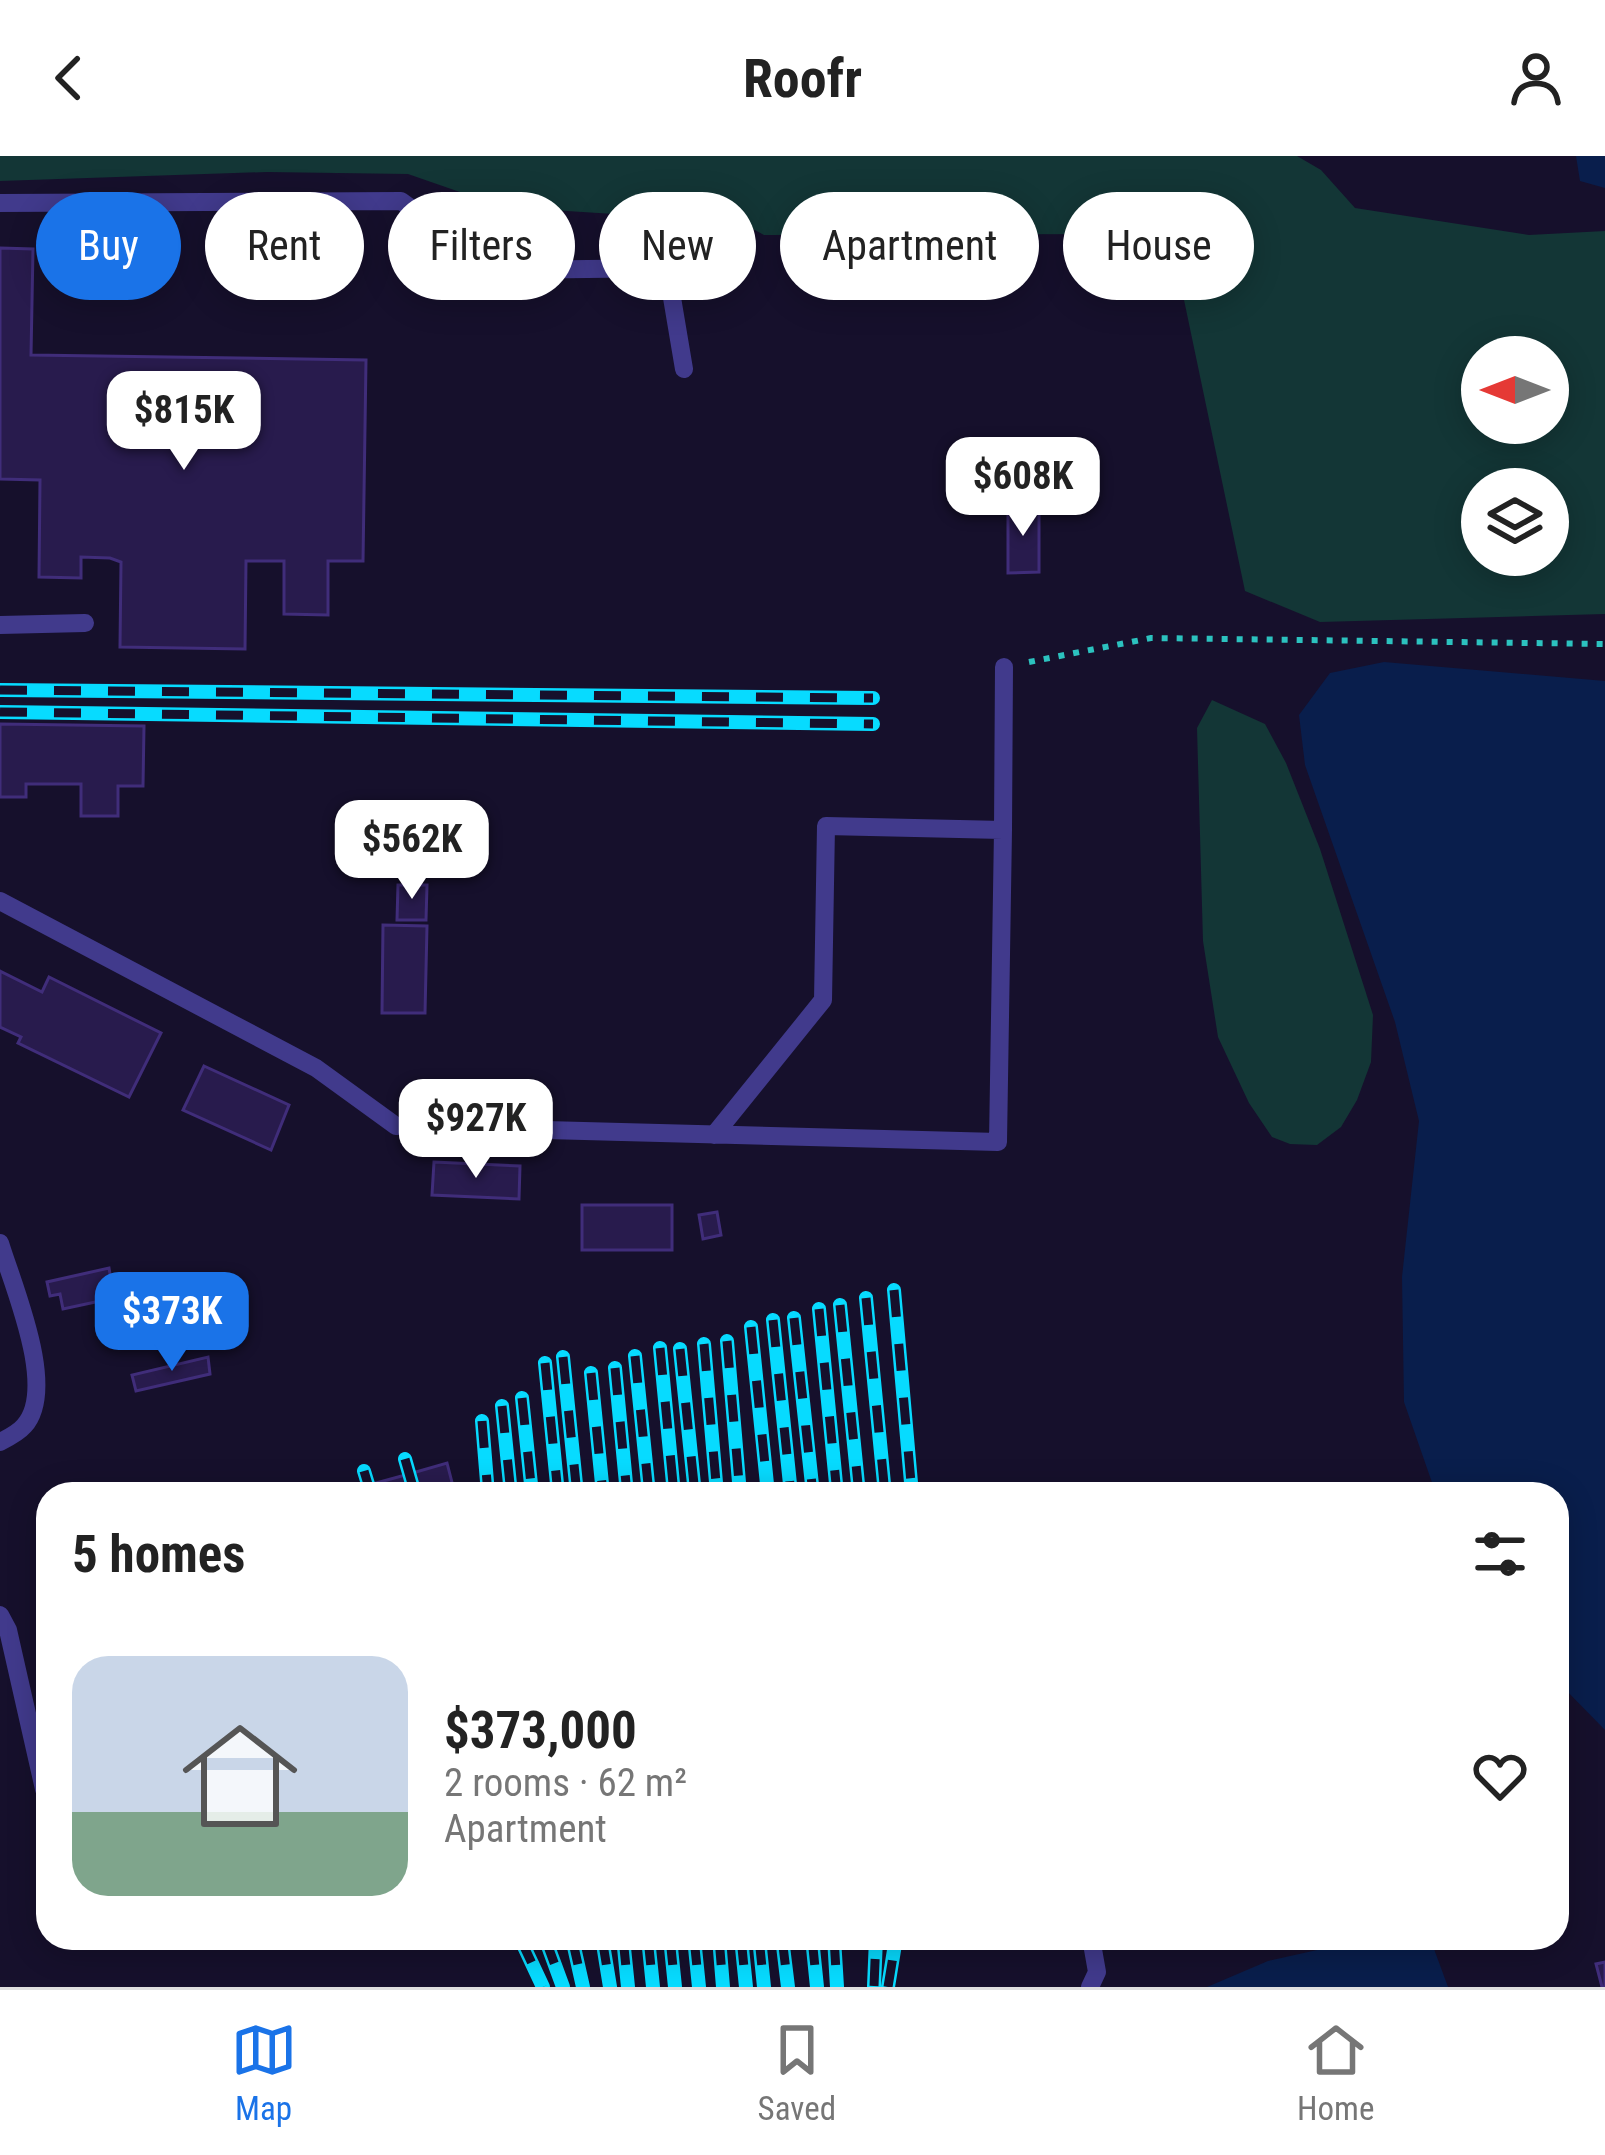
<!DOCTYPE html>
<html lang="en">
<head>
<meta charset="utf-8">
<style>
  :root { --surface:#fff; --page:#f6f6f6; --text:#222; --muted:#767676; --line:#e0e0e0; --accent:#1a73e8 }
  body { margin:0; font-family:"Roboto Condensed",sans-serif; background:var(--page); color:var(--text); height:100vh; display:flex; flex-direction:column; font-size:45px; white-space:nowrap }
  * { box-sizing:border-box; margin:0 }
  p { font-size:39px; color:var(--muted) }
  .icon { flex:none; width:66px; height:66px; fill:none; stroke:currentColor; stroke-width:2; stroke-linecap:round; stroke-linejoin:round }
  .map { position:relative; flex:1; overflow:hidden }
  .details { position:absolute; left:36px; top:1326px; width:1533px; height:468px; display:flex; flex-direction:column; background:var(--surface); border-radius:36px; box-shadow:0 6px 30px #0003 }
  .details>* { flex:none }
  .top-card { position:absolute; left:36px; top:36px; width:1533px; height:108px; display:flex; gap:24px }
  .needle { width:78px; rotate:270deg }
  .tools { position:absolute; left:1461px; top:180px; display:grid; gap:24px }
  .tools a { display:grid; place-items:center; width:108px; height:108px; border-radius:50%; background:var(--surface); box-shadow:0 6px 30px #0003; font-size:60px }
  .price { position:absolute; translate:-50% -102px; padding:0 27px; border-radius:24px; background:#fff; color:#222; font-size:39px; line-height:78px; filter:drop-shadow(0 3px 6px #0008) }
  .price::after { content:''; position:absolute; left:50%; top:72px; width:36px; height:27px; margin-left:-18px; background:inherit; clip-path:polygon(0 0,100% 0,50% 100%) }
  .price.on { background:var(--accent); color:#fff }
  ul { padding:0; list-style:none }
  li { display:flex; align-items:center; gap:36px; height:300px; padding:0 36px }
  li span { display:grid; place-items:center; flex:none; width:336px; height:240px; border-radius:36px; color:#555 }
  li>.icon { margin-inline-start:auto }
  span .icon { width:144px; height:144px; fill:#fffc; stroke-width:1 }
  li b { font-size:51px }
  h2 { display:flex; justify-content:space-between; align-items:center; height:144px; padding:0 36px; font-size:51px }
  .chip { padding:0 42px; border-radius:54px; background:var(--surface); box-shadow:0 6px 30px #0003; font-size:42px; line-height:108px }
  .chip.on { background:var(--accent); color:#fff }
  header { display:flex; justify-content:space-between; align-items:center; height:156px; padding:0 36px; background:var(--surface); font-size:54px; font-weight:700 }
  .dock { display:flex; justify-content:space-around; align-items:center; height:168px; border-top:3px solid var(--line); background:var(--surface); font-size:33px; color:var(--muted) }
  .dock a { display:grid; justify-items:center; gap:6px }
  .dock .on { color:var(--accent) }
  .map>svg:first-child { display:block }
  .green { fill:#133636; fill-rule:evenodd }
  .water { fill:#091e4c }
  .building { fill:#281b4d; stroke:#402d7a; stroke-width:3 }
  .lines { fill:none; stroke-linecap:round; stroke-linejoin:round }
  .path { stroke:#2cc2bf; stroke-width:6; stroke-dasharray:6 9; stroke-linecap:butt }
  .service { stroke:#413a8c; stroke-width:18 }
  .rail-casing { stroke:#07dbff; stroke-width:14 }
  .rail { stroke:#16102c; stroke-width:9; stroke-dasharray:27; stroke-linecap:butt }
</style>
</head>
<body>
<header><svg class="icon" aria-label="back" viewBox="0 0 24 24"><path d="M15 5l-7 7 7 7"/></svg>Roofr<svg class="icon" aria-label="person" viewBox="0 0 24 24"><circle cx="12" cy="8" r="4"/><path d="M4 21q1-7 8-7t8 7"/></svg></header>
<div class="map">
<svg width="1605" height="1831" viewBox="0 0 1605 1831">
  <rect width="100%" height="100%" fill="#16102c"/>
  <path class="green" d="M0,0H1297L1321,14L1355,52L1529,79L1605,75V458L1320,466L1245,435L1179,120L1142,78L764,79L740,66L503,51L408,18L267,16L0,25ZM1482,201H1548V267H1482ZM1482,333H1548V399H1482Z
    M1212,544L1265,568L1286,607L1320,693L1373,859L1371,906L1357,944L1341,971L1317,989L1290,988L1272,981L1249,947L1218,881L1203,785L1197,572Z"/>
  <path class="water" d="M1576,0H1605V32L1580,25Z
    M1384,506L1605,525V1574L1557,1525V1338H1436L1404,1246L1402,1121L1419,965L1395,866L1305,609L1299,559L1330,517Z
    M1371,1782H1430L1448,1831H1207L1268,1805Z"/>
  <path class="building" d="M655,78H709V93L657,92Z
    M0,92L33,93L31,199L366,204L363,405H328V459L284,458V405H246L245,493L120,491L121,406L110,402L81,401V422L39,421L40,324L0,323Z
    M1008,349H1039V416L1008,417Z
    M0,568L144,570L143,630H118V660H81V628H26V641H0Z
    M398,729H427L426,764H397Z
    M383,769L427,770L425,857H382Z
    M0,815L42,836L49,821L161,877L129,941L18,887L21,881L0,871Z
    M204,910L289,949L271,994L183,954Z
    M434,1006L520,1010L519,1043L432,1039Z
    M582,1049H672V1094H582Z
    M717,1056L721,1079L703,1083L699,1059Z
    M109,1112L114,1142L63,1153L60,1138L50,1140L47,1126Z
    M208,1201L210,1218L136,1235L132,1219Z
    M447,1307L455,1338H336L409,1318Z
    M1605,1806V1831H1602L1596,1808Z"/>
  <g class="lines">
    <path class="path" d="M1029,506L1151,482L1605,488"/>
    <path class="service" d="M0,47L401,45L477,100L507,114L667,112L684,213
      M0,469L85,467
      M1003,674L1004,511
      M0,745L316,912L396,970L998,986L1003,674L826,670L823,844L714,979
      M0,1087C13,1130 58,1233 24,1270C18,1277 8,1282 0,1286
      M0,1459L8,1474L44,1633L48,1638
      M1090,1831L1097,1816L1091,1782"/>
    <defs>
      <path id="rail" d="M0,534L873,542
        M0,556L873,568
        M894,1134L912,1338
        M866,1142L885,1338
        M840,1149L859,1338
        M819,1153L837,1338
        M794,1162L813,1338
        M773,1164L791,1338
        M751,1171L768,1338
        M727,1185L740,1338
        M704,1188L717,1338
        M660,1192L674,1338
        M680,1193L695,1338
        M635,1200L649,1338
        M563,1201L577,1338
        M545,1207L558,1338
        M615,1212L627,1338
        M591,1217L603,1338
        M522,1242L532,1338
        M502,1250L511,1338
        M482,1265L488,1338
        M405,1303L415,1338
        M364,1315L371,1338
        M520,1782L543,1831
        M545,1782L563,1831
        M572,1782L583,1831
        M602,1782L610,1831
        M623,1782L628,1831
        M648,1782L653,1831
        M670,1782L675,1831
        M694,1782L699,1831
        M719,1782L723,1831
        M741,1782L746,1831
        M759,1782L764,1831
        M782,1782L788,1831
        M812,1782L817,1831
        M834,1782L837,1831
        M874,1830L876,1782
        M888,1831L896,1782"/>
    </defs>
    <use href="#rail" class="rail-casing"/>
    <use href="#rail" class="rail"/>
  </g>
</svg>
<div class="tools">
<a><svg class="needle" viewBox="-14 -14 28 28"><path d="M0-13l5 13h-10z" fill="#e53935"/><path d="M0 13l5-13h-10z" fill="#767676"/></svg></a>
<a><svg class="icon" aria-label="layers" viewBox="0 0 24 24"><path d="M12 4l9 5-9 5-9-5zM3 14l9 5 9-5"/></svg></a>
</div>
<b class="price" style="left:184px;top:317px">$815K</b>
<b class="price" style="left:1023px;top:383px">$608K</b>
<b class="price" style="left:412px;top:746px">$562K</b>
<b class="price" style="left:476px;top:1025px">$927K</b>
<b class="price on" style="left:172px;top:1218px">$373K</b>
<div class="top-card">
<a class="chip on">Buy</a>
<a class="chip">Rent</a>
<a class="chip">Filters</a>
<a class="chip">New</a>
<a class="chip">Apartment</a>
<a class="chip">House</a>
</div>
<section class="details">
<h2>5 homes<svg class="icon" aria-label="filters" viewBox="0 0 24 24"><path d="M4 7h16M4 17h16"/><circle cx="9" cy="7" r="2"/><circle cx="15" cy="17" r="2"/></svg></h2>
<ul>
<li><span style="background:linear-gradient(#c9d6e8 65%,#7fa58c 0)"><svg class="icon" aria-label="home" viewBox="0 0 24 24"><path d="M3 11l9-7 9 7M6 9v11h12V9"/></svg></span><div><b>$373,000</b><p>2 rooms · 62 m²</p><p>Apartment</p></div><svg class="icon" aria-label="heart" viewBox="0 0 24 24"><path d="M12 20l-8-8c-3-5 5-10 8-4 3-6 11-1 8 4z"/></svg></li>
</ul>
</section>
</div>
<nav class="dock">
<a class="on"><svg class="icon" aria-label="map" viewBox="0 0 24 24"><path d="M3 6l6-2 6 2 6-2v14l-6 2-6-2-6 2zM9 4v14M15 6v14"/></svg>Map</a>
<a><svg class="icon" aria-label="saved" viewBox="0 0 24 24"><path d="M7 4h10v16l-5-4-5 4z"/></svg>Saved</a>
<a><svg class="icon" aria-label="home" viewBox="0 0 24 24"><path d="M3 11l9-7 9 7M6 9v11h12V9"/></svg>Home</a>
</nav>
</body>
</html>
